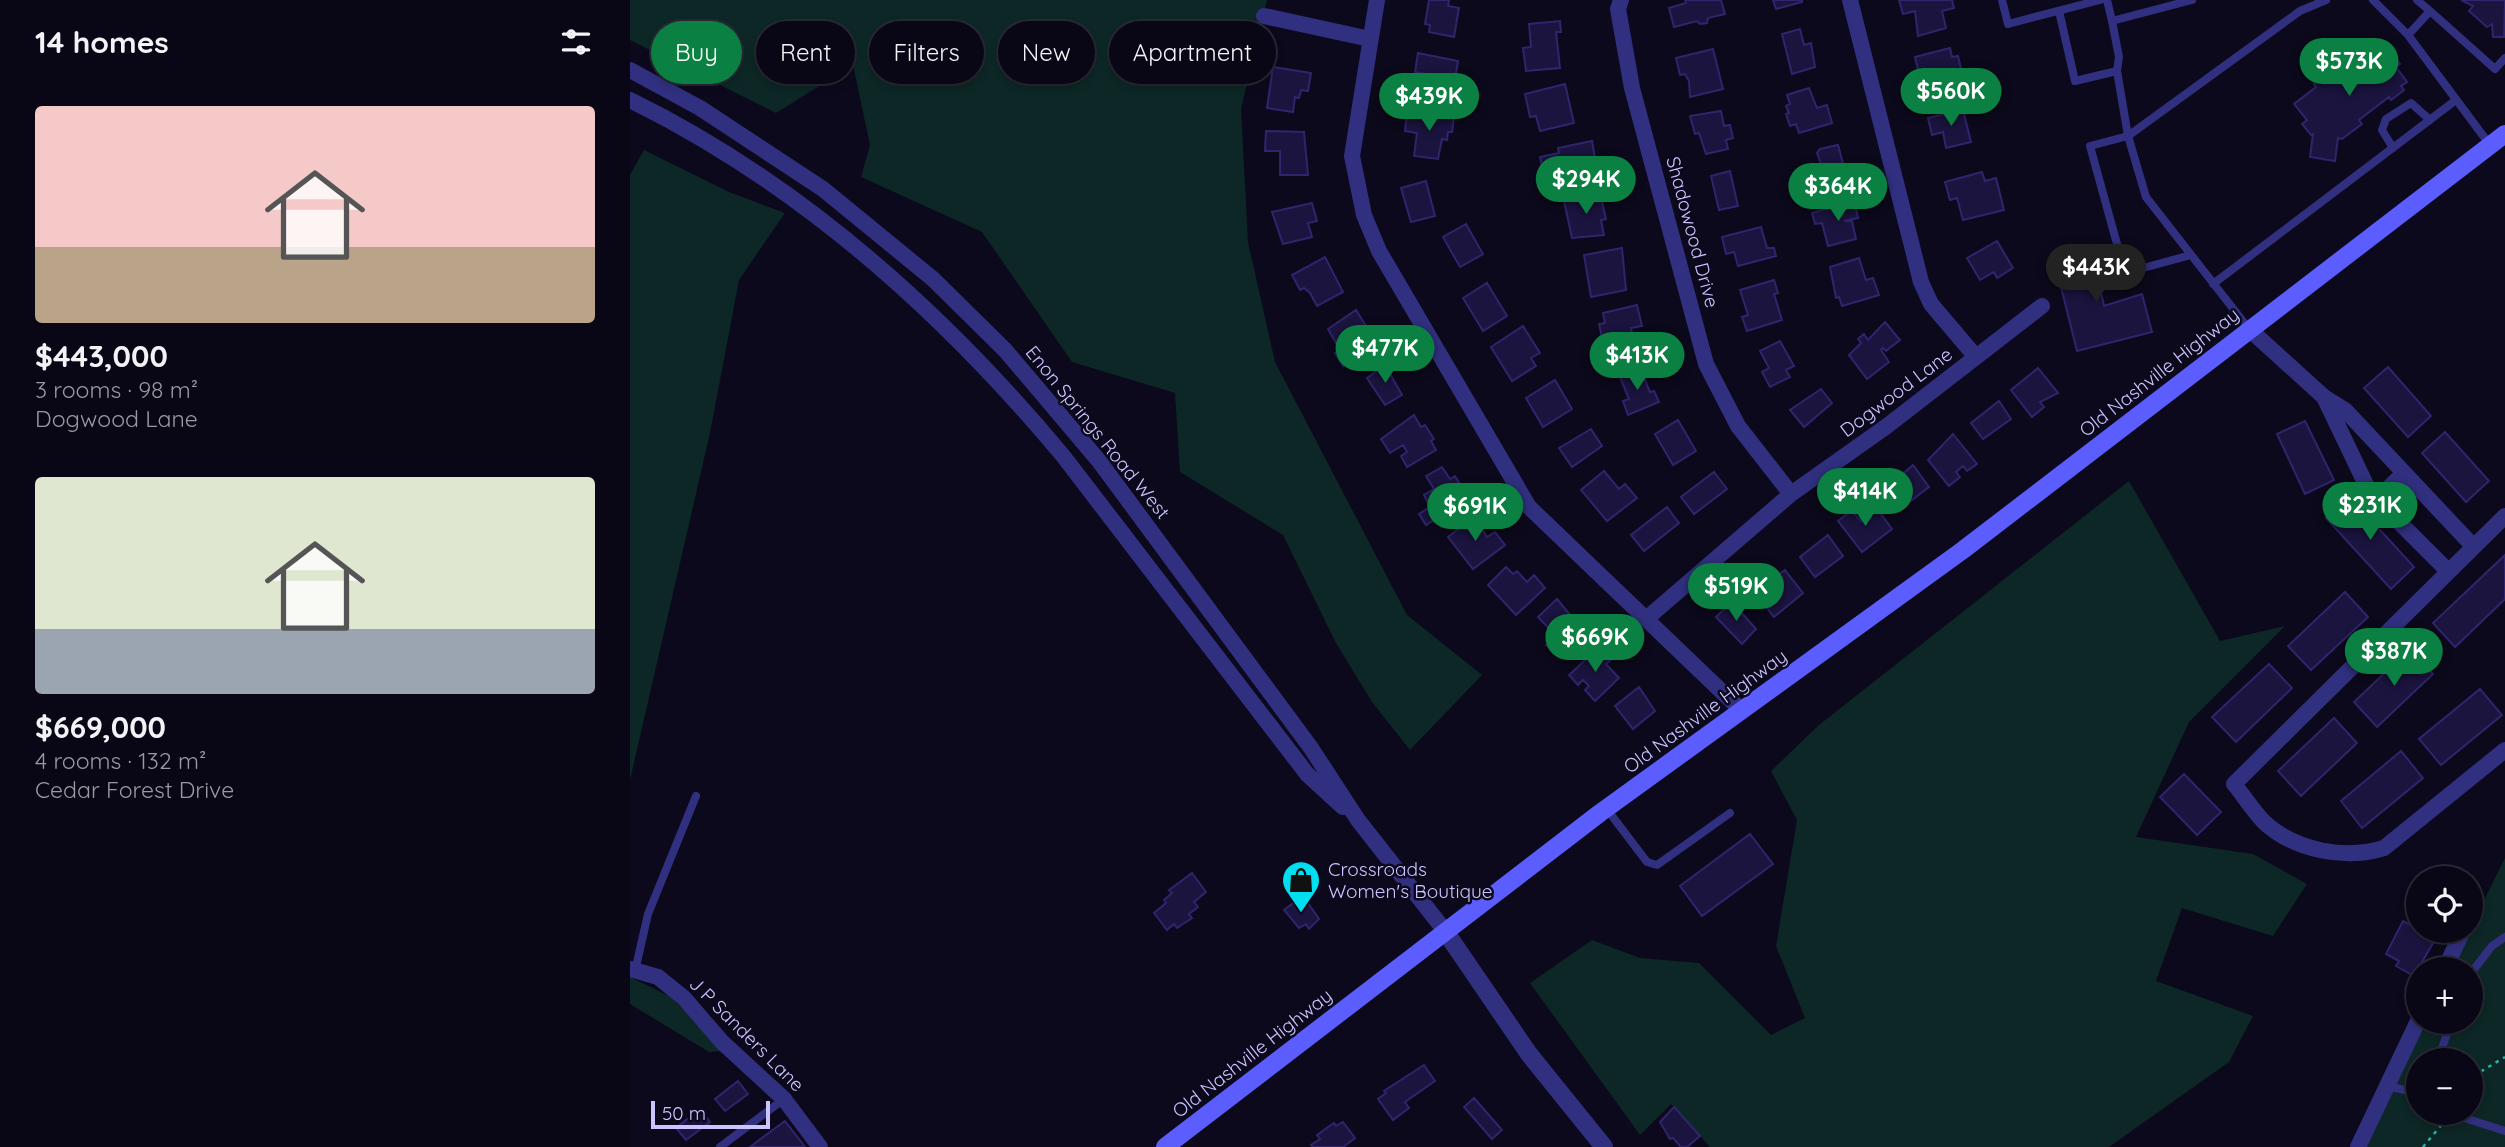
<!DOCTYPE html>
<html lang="en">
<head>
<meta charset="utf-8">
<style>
  :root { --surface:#090715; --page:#171522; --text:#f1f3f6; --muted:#9999a0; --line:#292834; --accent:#0b8043 }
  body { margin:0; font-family:Quicksand,sans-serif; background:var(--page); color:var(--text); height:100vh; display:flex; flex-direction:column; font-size:26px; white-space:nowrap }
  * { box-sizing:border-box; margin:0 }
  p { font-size:23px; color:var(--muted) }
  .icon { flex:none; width:38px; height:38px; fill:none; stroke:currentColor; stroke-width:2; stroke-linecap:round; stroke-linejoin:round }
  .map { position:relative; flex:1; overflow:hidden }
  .panel { display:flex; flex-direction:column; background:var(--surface); width:630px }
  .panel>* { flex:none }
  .top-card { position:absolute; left:21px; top:21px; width:665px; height:63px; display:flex; gap:14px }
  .controls { position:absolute; left:1776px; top:866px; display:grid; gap:14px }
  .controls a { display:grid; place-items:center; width:77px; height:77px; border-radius:50%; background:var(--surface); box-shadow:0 4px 10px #0003,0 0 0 2px var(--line); font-size:35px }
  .scale { position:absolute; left:21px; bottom:18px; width:119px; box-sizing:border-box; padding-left:7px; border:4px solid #cac5ff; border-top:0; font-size:19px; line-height:24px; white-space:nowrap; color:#cac5ff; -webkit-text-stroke:5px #0c091c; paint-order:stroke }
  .price { position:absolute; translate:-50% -60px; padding:0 16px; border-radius:24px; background:var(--accent); color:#fff; font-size:23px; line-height:46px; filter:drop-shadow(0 2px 4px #0008) }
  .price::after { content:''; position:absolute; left:50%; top:42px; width:21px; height:16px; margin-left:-10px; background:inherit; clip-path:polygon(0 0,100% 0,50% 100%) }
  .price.selected { background:#222; color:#fff }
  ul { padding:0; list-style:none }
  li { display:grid; align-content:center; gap:14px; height:371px; padding:0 35px }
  li span { display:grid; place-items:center; height:217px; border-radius:7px; color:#555 }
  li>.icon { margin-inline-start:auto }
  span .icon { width:126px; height:126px; fill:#fffc; stroke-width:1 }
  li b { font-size:30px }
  h2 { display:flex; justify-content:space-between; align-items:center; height:84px; padding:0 35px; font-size:30px }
  .chip { padding:0 24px; border-radius:32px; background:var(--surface); box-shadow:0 4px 10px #0003,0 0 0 2px var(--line); font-size:24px; line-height:63px }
  .chip.selected { background:var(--accent); color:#fff }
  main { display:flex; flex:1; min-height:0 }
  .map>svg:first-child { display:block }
  .green { fill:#0c2725; fill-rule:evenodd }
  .building { fill:#1b143f; stroke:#30246d; stroke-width:2 }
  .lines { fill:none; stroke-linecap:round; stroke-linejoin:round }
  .path { stroke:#22b6a9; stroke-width:2.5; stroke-dasharray:3.5 5; stroke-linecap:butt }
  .service { stroke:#313080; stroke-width:8 }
  .minor { stroke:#313080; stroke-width:16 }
  .tertiary { stroke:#313080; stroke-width:18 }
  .secondary { stroke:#5c5dff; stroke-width:18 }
  .labels { text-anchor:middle; stroke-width:5; stroke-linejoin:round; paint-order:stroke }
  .street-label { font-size:19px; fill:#cac5ff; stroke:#0c091c }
  .poi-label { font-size:19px; fill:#cac5ff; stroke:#0c091c; text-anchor:start }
</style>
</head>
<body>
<main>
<section class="panel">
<h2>14 homes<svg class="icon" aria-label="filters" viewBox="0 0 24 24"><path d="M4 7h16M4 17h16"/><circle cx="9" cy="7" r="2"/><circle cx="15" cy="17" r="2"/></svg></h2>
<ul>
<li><span style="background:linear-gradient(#f6c9c9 65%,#b9a48a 0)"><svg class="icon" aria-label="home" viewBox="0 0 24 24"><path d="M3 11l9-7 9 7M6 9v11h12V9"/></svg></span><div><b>$443,000</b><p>3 rooms · 98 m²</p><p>Dogwood Lane</p></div></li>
<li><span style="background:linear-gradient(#dfe7d0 70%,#9aa5b1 0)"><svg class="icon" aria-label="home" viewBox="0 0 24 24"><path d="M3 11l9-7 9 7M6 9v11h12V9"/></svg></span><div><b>$669,000</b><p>4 rooms · 132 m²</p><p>Cedar Forest Drive</p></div></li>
</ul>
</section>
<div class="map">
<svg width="1875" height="1147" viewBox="0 0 1875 1147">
  <rect width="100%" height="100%" fill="#0c091c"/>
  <path class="green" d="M0,0H637L611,109L618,242L645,362L777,615L852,675L780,750L742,702L706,643L653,535L550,472L545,393L442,362L352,232L231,177L240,145L223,65L146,113L0,40Z
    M14,150L99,192L155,213L109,280L80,433L0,780V175Z
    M1499,481L1590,641L1655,626L1559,722L1506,837L1623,854L1677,884L1643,936L1552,908L1526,981L1623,1016L1599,1062L1479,1147H1080L1041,1104L1010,1135L900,983L962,940L1010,958L1069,963L1141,1035L1175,1018L1146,946L1167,820L1141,771L1189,725Z
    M1875,858V1147H1734L1794,1022H1841V970L1820,969ZM1788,1060H1841V1113H1788Z
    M0,977L41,997L95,1051L79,1052L0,1004Z"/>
  <path class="building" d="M799,0H819L818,6L829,8L824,37L799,32L800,25L795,24Z
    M1055,0H1091L1095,14L1078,18L1077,23L1070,24L1067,21L1044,27L1039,8L1056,3Z
    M1143,0H1172V2L1146,9Z
    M1269,0H1322L1324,8L1312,11L1316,28L1288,36L1285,11L1273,14Z
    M1831,0H1875L1874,37H1863L1862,24L1857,27L1839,11L1843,6Z
    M930,21L931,32H926L930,68L896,71L893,48L901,47L899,24Z
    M1170,29L1174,45L1181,43L1185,67L1162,74L1152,34Z
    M1747,40L1770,64L1766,67L1777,82L1771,86L1774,90L1761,100L1759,97L1729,120L1732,124L1712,139L1708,138L1705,161L1680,157L1683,134L1681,135L1672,124L1677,120L1664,104L1686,87L1684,84L1695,75L1698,78Z
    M1320,48L1322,57L1328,56L1331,69L1325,70L1330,91L1306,97L1300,72L1289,74L1285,57Z
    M1083,49L1093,89L1060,97L1059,81L1055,74L1050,75L1046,58Z
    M788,53L828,61L823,90L828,91L826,104L792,98L796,74L785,72Z
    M643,67L681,73L678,91L671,90L669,98L665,97L663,112L637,108Z
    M935,84L944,123L910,131L906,116L900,117L895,94Z
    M1179,88L1187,108L1197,105L1202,123L1169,133L1166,124L1160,126L1156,114L1159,113L1156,106L1160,104L1157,95Z
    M1333,110L1341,142L1316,148L1313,132L1302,135L1298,118Z
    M1091,111L1094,126L1100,125L1103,138L1096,140L1098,149L1076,154L1069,133L1065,134L1060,116Z
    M777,113L824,118L822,132H818L817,140L812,139L808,159L784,156L787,133L775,131Z
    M636,131L674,132L678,175H650V151H635Z
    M962,141L967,170L914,176L910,157L929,153L928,148Z
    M1208,145L1217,178L1198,184L1187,153L1190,149Z
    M1100,171L1108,206L1089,210L1081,176Z
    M1352,172L1355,181L1366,178L1374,210L1333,220L1327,198L1320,200L1315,182Z
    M796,181L805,216L781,222L771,188Z
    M970,193L976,219L971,220L974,235L942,238L934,201Z
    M1224,201L1228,218L1214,221H1222L1226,239L1198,246L1192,223L1185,224L1182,213Z
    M682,203L687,221L678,223L682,237L653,244L642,212Z
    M836,224L853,254L830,267L813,237Z
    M1131,227L1137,248H1144L1146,256L1108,266L1104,252L1096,254L1092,237Z
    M1367,241L1383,268L1367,278L1364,272L1350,280L1337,258Z
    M1461,245L1474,306L1512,294L1522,332L1447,351L1423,255Z
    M992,248L996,290L961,297L954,255Z
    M695,257L713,292L687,306L680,293L674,288L670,290L662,275Z
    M1229,258L1236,280L1243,278L1249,295L1212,306L1209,297L1206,298L1200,267Z
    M1144,280L1148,293L1144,294L1152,320L1117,331L1112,317L1118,315L1110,290Z
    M857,283L877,316L853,331L833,298Z
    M1007,305L1012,326L1001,328L1005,350L983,355L979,337L972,338L969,324L975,323L973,313Z
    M726,310L736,326L732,328L742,348L713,366L705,353L710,350L698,329Z
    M1255,322L1270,340L1256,351L1253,348L1251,350L1259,362L1237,379L1219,355L1231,343L1228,339L1234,334L1238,340Z
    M893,326L910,353L901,358L906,366L882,381L861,347Z
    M1150,341L1164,366L1156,370L1160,377L1140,387L1132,372L1139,368L1130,351Z
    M755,365L772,395L755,405L737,378Z
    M1758,367L1801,416L1778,437L1734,388Z
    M1010,368L1020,392L1024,391L1029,402L998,415L993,401L999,399L990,377Z
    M1408,368L1428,393L1410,402L1414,407L1402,417L1381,390Z
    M925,380L942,409L913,427L896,398Z
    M1191,389L1202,403L1174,427L1160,410Z
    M1369,401L1381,419L1353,439L1341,423Z
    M784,415L791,427L795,425L804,439L801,441L806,450L777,467L771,456L777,452L773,445L760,453L751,439Z
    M1048,420L1066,451L1043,465L1025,434Z
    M1675,421L1704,480L1675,494L1647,434Z
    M961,429L972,446L942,467L929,448Z
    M1815,432L1859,481L1836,502L1792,453Z
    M1323,434L1347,464L1337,471L1333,466L1326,472L1330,477L1319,486L1298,460Z
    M1283,465L1299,487L1269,510L1252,487L1265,478L1267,481L1271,480L1275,477L1273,474Z
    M812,467L820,479L825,476L835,492L831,494L835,500L796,525L789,514L800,507L794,495L804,489L796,476Z
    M974,471L989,489L995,484L1007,498L977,521L951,490Z
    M1084,472L1097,489L1064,514L1051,497Z
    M1719,496L1784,567L1761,589L1696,518Z
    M1245,506L1262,529L1232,552L1208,521L1222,510L1231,522L1230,516Z
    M1037,507L1049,523L1014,551L1001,535Z
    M844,517L857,537L865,532L875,545L843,569L818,537Z
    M1198,535L1213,556L1185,577L1170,557Z
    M1875,555V599L1825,647L1803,623Z
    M876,567L883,574L887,571L897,582L904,575L915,588L886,615L858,585Z
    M1155,570L1173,593L1144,617L1122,589L1136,578L1139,582Z
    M1715,592L1738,617L1681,670L1658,646Z
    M927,599L954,632L929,657L916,645L926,636L908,617Z
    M1102,602L1126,629L1112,644L1086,617Z
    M969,647L981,660L976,664L989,678L965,701L955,690L959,686L953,680L948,685L939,675Z
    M1780,649L1803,674L1747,727L1724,702Z
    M1639,664L1662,688L1606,742L1582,717Z
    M1009,687L1025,711L1003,729L985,706Z
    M1850,689L1872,715L1811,765L1789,739Z
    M1704,718L1727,743L1671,796L1648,771Z
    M1771,751L1793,778L1732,828L1711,801Z
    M1554,774L1591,812L1567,835L1530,797Z
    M1120,834L1143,864L1072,916L1050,886Z
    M562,873L576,892L564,902L568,907L559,914L562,918L547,928L544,924L537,930L524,913L536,903L534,900L542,893L539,890Z
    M673,896L689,919L679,929L676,924L669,928L654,910Z
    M1788,920V931H1810L1784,976L1766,966L1769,961L1756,954L1773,921L1785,927Z
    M794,1065L805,1081L775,1102L779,1108L763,1120L748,1099L756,1093L754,1091Z
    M108,1081L118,1094L95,1111L85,1099Z
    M844,1098L872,1130L862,1139L834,1107Z
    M1044,1107L1070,1136L1057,1147H1051L1043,1138L1040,1139L1030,1122Z
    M70,1109L80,1122L56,1140L46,1128Z
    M155,1121L175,1147H120Z
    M713,1122L725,1138L713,1147H683L681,1145L690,1139L687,1135L704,1123L706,1126Z"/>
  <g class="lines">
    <path class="path" d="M1841,1085L1850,1072L1875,1057
      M1793,1147L1813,1123"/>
    <path class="service" d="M1372,0L1378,24L1470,0
      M1477,0L1482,21
      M1743,0L1778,35L1860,145
      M1429,11L1445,81L1487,71
      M1800,11L1865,69L1875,58
      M1778,35L1800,11L1787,0
      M1763,148L1752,130L1756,119L1781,103L1800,120
      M1561,255L1495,273L1460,146L1498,136L1487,71L1489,57L1482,21L1562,0
      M1583,284L1826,100
      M1619,329L1516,197L1498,136L1670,11L1696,0
      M976,808L1017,862L1027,865L1100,813
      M5,971L18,914L66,796
      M1841,973L1862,946L1875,937
      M1808,1060L1821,1022
      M1757,1086L1788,1093
      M1819,1113L1875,1131
      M90,1147L154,1099"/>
    <path class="minor" d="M747,0L722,156L734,215L749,251L899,507L1111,710
      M991,0L988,9L1002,88L1076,364L1108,426L1161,494
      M1220,0L1291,282L1301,304L1346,357
      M634,16L740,39
      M0,70L70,108L193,189L303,279L375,350L469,461L681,748L728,820L815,931
      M0,100C169,183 314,313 434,457L677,774L713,807
      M1619,329L1694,397L1715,410L1843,546
      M1694,397L1740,493L1818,571
      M1747,499L1774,473
      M1875,516L1604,784C1614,796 1624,812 1635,823C1666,851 1716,860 1754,848L1875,750
      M1016,619L1161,494L1257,426L1412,306
      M0,969L28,977L54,998L92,1042L154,1099L190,1147
      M1814,970L1831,935
      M1728,1147L1788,1021"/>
    <path class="tertiary" d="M815,931L899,1054L974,1147"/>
    <path class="secondary" d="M535,1147L970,813L1333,550L1875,134"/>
  </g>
  <defs>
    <symbol id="shop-pin" viewBox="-11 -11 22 30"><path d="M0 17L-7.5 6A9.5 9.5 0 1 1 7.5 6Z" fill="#00dff0" stroke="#0c091c"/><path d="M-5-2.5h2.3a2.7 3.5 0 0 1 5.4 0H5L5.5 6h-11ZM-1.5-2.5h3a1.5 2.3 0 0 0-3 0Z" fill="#111"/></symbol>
  </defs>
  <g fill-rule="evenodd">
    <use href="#shop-pin" x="649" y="858" width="44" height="60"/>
  </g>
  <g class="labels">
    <g class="street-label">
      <text transform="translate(1063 232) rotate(75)" y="7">Shadowood Drive</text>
      <text transform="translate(1529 372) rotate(-38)" y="7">Old Nashville Highway</text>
      <text transform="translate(1266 392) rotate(-37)" y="7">Dogwood Lane</text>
      <text transform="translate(468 432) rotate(51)" y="7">Enon Springs Road West</text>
      <text transform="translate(1075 711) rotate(-36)" y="7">Old Nashville Highway</text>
      <text transform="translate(117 1034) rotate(45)" y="7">J P Sanders Lane</text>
      <text transform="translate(622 1053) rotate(-38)" y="7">Old Nashville Highway</text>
    </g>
    <g class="poi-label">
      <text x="698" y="876">Crossroads<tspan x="698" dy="22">Women's Boutique</tspan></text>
    </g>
  </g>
</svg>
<div class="controls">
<a><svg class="icon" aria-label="locate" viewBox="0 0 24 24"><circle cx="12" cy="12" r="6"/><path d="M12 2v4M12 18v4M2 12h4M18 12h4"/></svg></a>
<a>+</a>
<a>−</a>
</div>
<div class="scale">50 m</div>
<b class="price" style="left:1719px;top:98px">$573K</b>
<b class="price" style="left:1321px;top:128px">$560K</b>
<b class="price" style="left:799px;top:133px">$439K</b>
<b class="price" style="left:956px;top:216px">$294K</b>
<b class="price" style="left:1208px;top:223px">$364K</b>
<b class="price selected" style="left:1466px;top:304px">$443K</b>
<b class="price" style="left:755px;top:385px">$477K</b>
<b class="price" style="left:1007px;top:392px">$413K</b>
<b class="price" style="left:1235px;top:528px">$414K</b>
<b class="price" style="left:1740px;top:542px">$231K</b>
<b class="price" style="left:845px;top:543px">$691K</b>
<b class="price" style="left:1106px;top:623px">$519K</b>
<b class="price" style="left:965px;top:674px">$669K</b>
<b class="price" style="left:1764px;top:688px">$387K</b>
<div class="top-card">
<a class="chip selected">Buy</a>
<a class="chip">Rent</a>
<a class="chip">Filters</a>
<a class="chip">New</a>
<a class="chip">Apartment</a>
</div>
</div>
</main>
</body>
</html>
